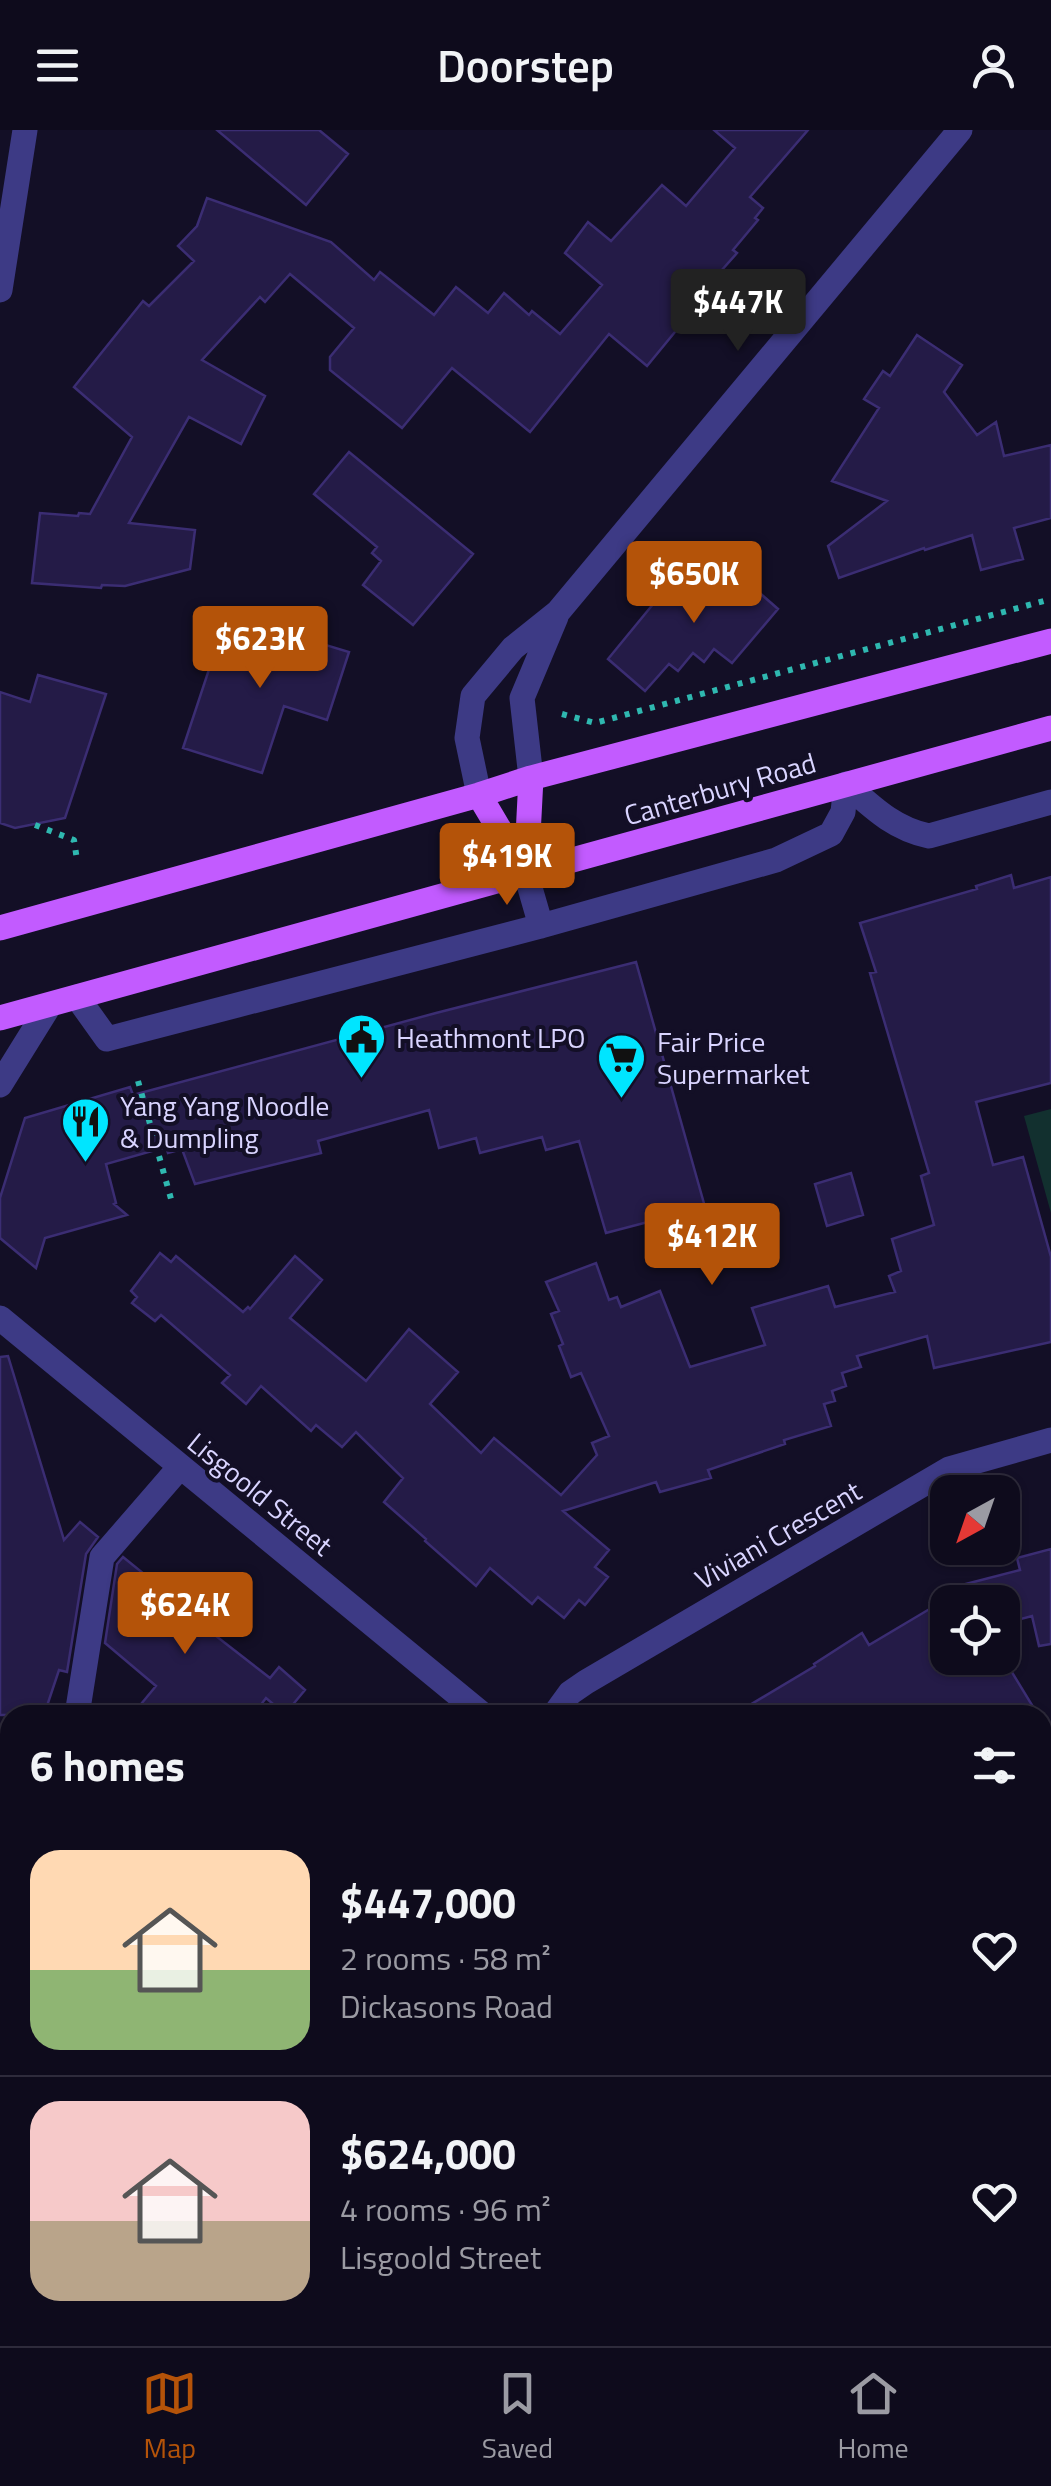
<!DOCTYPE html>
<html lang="en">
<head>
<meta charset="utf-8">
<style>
  :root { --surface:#0e0b1c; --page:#1c1929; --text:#f1f3f6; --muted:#9b9ba3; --line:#2e2b3b; --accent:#b45309 }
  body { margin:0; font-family:"Titillium Web",sans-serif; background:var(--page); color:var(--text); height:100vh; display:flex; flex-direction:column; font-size:38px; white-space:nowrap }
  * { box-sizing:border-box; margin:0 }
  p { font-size:32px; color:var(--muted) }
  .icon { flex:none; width:55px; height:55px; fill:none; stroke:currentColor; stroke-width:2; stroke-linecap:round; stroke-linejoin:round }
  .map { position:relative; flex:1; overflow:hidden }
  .details { position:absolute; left:0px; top:1575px; width:1052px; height:642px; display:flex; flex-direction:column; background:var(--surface); border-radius:30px 30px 0 0; box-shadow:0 2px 8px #0004,0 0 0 2px var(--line) }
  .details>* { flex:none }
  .needle { width:65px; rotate:220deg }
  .fabs { position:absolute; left:930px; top:1345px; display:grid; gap:20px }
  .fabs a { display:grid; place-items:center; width:90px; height:90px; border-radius:20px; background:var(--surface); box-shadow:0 2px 8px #0004,0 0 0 2px var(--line); font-size:50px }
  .price { position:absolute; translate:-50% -85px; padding:0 22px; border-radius:10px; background:var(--accent); color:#fff; font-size:32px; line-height:65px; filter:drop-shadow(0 2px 5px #0008) }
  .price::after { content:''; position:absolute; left:50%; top:60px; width:30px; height:22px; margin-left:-15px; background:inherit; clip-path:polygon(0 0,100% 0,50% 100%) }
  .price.active { background:#222; color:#fff }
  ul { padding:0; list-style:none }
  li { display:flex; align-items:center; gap:30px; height:250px; padding:0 30px }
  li+li { border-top:2px solid var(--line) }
  li span { display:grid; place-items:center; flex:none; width:280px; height:200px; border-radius:30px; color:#555 }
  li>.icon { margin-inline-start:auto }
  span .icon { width:120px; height:120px; fill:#fffc; stroke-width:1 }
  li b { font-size:42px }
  h2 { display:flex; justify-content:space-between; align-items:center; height:120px; padding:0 30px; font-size:42px }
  header { display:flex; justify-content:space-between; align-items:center; height:130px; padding:0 30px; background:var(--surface); font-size:45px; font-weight:600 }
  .dock { display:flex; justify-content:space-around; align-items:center; height:140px; border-top:2px solid var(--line); background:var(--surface); font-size:28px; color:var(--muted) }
  .dock a { display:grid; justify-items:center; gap:5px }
  .dock .active { color:var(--accent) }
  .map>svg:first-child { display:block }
  .green { fill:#12302f }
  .building { fill:#241b47; stroke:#3b2d73; stroke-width:2.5 }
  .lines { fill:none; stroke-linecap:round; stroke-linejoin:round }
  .path { stroke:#2fb8b0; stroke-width:6; stroke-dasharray:5 8; stroke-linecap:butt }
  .minor { stroke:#3d3a85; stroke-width:25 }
  .major { stroke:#c25bff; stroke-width:25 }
  .labels { text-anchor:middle; stroke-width:8; stroke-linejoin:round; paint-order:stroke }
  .street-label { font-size:28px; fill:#d9d4ff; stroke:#130f26 }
  .poi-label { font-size:28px; fill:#d9d4ff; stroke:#130f26; text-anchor:start }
</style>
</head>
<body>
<header><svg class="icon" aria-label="menu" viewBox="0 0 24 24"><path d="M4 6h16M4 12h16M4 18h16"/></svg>Doorstep<svg class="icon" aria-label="person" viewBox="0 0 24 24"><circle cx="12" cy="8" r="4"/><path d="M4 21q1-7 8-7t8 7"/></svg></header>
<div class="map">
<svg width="1051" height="2216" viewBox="0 0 1051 2216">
  <rect width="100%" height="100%" fill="#130f26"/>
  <path class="green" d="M1051,979V1083L1024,986Z"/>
  <path class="building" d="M217,0H319L348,24L306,75Z
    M714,0H808L750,67L763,78L755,88L758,90L733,120L737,123L689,177L693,180L647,236L609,204L530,302L452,238L402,298L330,240V227L354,198L290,144L265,172L260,167L202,230L265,266L241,314L189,287L129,393L195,400L190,439L125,456L102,455L101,458L32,453L40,383L78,386L79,383L90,384L132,307L74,257L143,171L149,176L194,131L178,116L197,96L207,68L331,112L374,150L380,142L434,185L456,157L488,183L504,163L529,185L532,181L560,204L602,155L565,123L588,92L611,111L662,55L686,76L735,18Z
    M917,205L962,235L944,262L977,305L996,292L1004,326L1051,315V388L1014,398L1023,429L981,440L972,405L925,420L924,418L839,448L828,416L887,371L832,351L879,278L864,269L883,241L890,246Z
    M349,322L473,424L413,495L363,455L381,431L372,423L377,417L314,364Z
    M721,429L778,479L732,533L714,519L704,532L693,523L678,541L669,534L645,561L608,529L668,456L687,471Z
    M227,485L349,522L327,590L284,576L262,643L183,618Z
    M38,545L106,564L65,688L15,698L0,693V562L30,572Z
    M1011,745L1014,758L1051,747V953L976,972L993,1035L1023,1027L1051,1127V1212L934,1238L927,1206L857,1226L861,1237L842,1243L846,1256L832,1261L835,1271L824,1274L831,1296L784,1310L785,1314L708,1340L711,1348L660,1362L656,1352L563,1381L609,1420L595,1437L608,1447L585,1475L579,1470L564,1488L538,1467L532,1474L490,1438L476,1456L425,1411L426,1409L384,1372L403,1348L356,1302L342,1317L316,1295L311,1301L261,1256L246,1274L222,1253L230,1245L161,1185L155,1191L132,1173L137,1167L131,1161L160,1123L171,1132L176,1126L243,1182L248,1177L250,1179L295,1126L322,1150L290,1188L366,1251L409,1199L458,1242L430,1274L481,1323L494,1308L561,1365L597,1325L592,1313L609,1306L581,1243L571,1247L559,1216L563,1214L551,1184L559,1181L546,1152L596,1133L609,1170L617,1167L621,1177L660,1161L690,1237L765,1215L752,1178L828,1156L835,1177L895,1162L889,1146L901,1141L892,1109L934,1095L921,1046L929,1043L870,843L876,842L860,793L977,759L976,756Z
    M636,832L705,1077L606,1103L579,1011L546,1020L542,1007L480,1023L476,1008L439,1018L429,980L318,1011L321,1023L195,1054L182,1019L168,1023L166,1017L106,1034L116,1073L114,1074L127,1085L45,1108L36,1138L0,1108V1068L25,988L130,957L133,965L436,883Z
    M851,1043L863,1085L827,1096L815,1054Z
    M8,1226L64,1410L80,1392L98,1407L86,1424L67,1542L59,1540L44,1585H0V1227Z
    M1051,1419V1514L1039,1516L1032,1486L1002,1494V1472H948V1528L1002,1526L1038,1585H733L815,1536L814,1534L862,1503L869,1515L933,1477L930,1473L962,1455L1020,1440L1017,1428Z
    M123,1427L165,1461L162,1464L270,1548L279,1537L305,1560L285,1584L266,1568L253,1585H132L156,1556L105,1513L117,1434Z"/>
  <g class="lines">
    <path class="path" d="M562,584L595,593L1051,469
      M35,695L74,710L77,730
      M138,951L173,1076"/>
    <path class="minor" d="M0,160L25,0
      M531,648L522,568L556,487
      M846,654C872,677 894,699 929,706L1051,672
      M479,665L467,608L473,566L513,518L558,482L960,0
      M526,744L541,796
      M77,867L107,909L541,796L776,730L831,704L843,682L846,654
      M0,955L49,876
      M0,1188L483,1585
      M77,1585L102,1427L180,1337
      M554,1585L570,1563L586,1552L949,1339L1051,1310
      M0,2051L10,1992
      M0,2101L10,2146
      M1042,2165L1051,2155
      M23,2208L25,2216
      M378,2208L379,2216
      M1000,2216L1007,2208"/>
    <path class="major" d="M479,665L526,744
      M526,744L531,648
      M0,798L479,665L531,648L1051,511
      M0,888L1051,598"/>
  </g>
  <defs>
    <symbol id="civic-pin" viewBox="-11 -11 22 30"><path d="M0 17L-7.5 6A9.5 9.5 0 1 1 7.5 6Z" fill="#00e5ff" stroke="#130f26"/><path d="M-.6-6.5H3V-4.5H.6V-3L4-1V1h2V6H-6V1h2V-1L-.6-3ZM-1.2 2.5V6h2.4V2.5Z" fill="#111"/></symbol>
    <symbol id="supermarket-pin" viewBox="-11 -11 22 30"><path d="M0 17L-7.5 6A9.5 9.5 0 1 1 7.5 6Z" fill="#00e5ff" stroke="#130f26"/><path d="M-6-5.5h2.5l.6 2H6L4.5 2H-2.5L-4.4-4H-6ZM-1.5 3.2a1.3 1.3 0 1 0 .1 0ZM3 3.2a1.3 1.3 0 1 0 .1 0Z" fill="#111"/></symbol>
    <symbol id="restaurant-pin" viewBox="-11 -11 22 30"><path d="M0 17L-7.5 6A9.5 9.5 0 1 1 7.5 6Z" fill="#00e5ff" stroke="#130f26"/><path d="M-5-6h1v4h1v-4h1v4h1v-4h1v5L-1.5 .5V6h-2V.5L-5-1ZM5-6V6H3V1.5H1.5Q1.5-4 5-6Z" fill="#111"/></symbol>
  </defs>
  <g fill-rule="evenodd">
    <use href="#civic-pin" x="334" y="880" width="55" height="75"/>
    <use href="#supermarket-pin" x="594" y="900" width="55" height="75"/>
    <use href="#restaurant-pin" x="58" y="964" width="55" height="75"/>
  </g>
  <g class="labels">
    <g class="street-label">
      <text transform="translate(720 659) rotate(-16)" y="10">Canterbury Road</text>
      <text transform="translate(260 1364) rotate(39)" y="10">Lisgoold Street</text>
      <text transform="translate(778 1405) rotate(-30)" y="10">Viviani Crescent</text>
    </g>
    <g class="poi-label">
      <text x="396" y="918">Heathmont LPO</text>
      <text x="657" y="922">Fair Price<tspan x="657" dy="32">Supermarket</tspan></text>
      <text x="120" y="986">Yang Yang Noodle<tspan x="120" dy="32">&amp; Dumpling</tspan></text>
    </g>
  </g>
</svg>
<div class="fabs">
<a><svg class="needle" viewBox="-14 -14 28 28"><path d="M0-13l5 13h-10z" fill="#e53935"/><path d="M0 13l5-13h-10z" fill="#9b9ba3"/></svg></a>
<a><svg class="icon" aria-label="locate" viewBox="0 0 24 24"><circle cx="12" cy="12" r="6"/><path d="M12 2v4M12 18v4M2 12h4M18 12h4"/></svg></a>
</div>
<b class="price active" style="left:738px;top:224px">$447K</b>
<b class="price" style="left:694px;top:496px">$650K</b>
<b class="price" style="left:260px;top:561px">$623K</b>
<b class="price" style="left:507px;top:778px">$419K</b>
<b class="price" style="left:712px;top:1158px">$412K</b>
<b class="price" style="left:185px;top:1527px">$624K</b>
<section class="details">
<h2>6 homes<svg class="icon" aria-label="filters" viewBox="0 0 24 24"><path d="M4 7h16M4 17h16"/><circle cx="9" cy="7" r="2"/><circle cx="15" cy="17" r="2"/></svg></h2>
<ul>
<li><span style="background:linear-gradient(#ffd9b3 60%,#8fb573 0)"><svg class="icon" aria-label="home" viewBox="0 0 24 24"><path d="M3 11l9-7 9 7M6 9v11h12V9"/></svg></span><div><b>$447,000</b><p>2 rooms · 58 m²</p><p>Dickasons Road</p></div><svg class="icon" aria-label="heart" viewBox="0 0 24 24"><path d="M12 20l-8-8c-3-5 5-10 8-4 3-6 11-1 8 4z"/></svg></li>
<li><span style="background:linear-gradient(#f6c9c9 60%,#b9a48a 0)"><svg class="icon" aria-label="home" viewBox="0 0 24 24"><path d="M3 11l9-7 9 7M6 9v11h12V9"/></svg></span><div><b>$624,000</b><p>4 rooms · 96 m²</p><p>Lisgoold Street</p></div><svg class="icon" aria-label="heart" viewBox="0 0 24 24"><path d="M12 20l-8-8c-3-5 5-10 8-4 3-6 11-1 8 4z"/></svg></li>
</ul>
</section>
</div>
<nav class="dock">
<a class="active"><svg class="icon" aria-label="map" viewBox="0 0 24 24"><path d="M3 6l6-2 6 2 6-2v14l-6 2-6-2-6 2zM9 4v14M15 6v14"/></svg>Map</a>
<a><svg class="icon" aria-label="saved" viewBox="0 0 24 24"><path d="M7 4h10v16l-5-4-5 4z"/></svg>Saved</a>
<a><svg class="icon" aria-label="home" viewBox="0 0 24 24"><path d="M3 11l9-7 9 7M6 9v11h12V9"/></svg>Home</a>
</nav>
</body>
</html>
